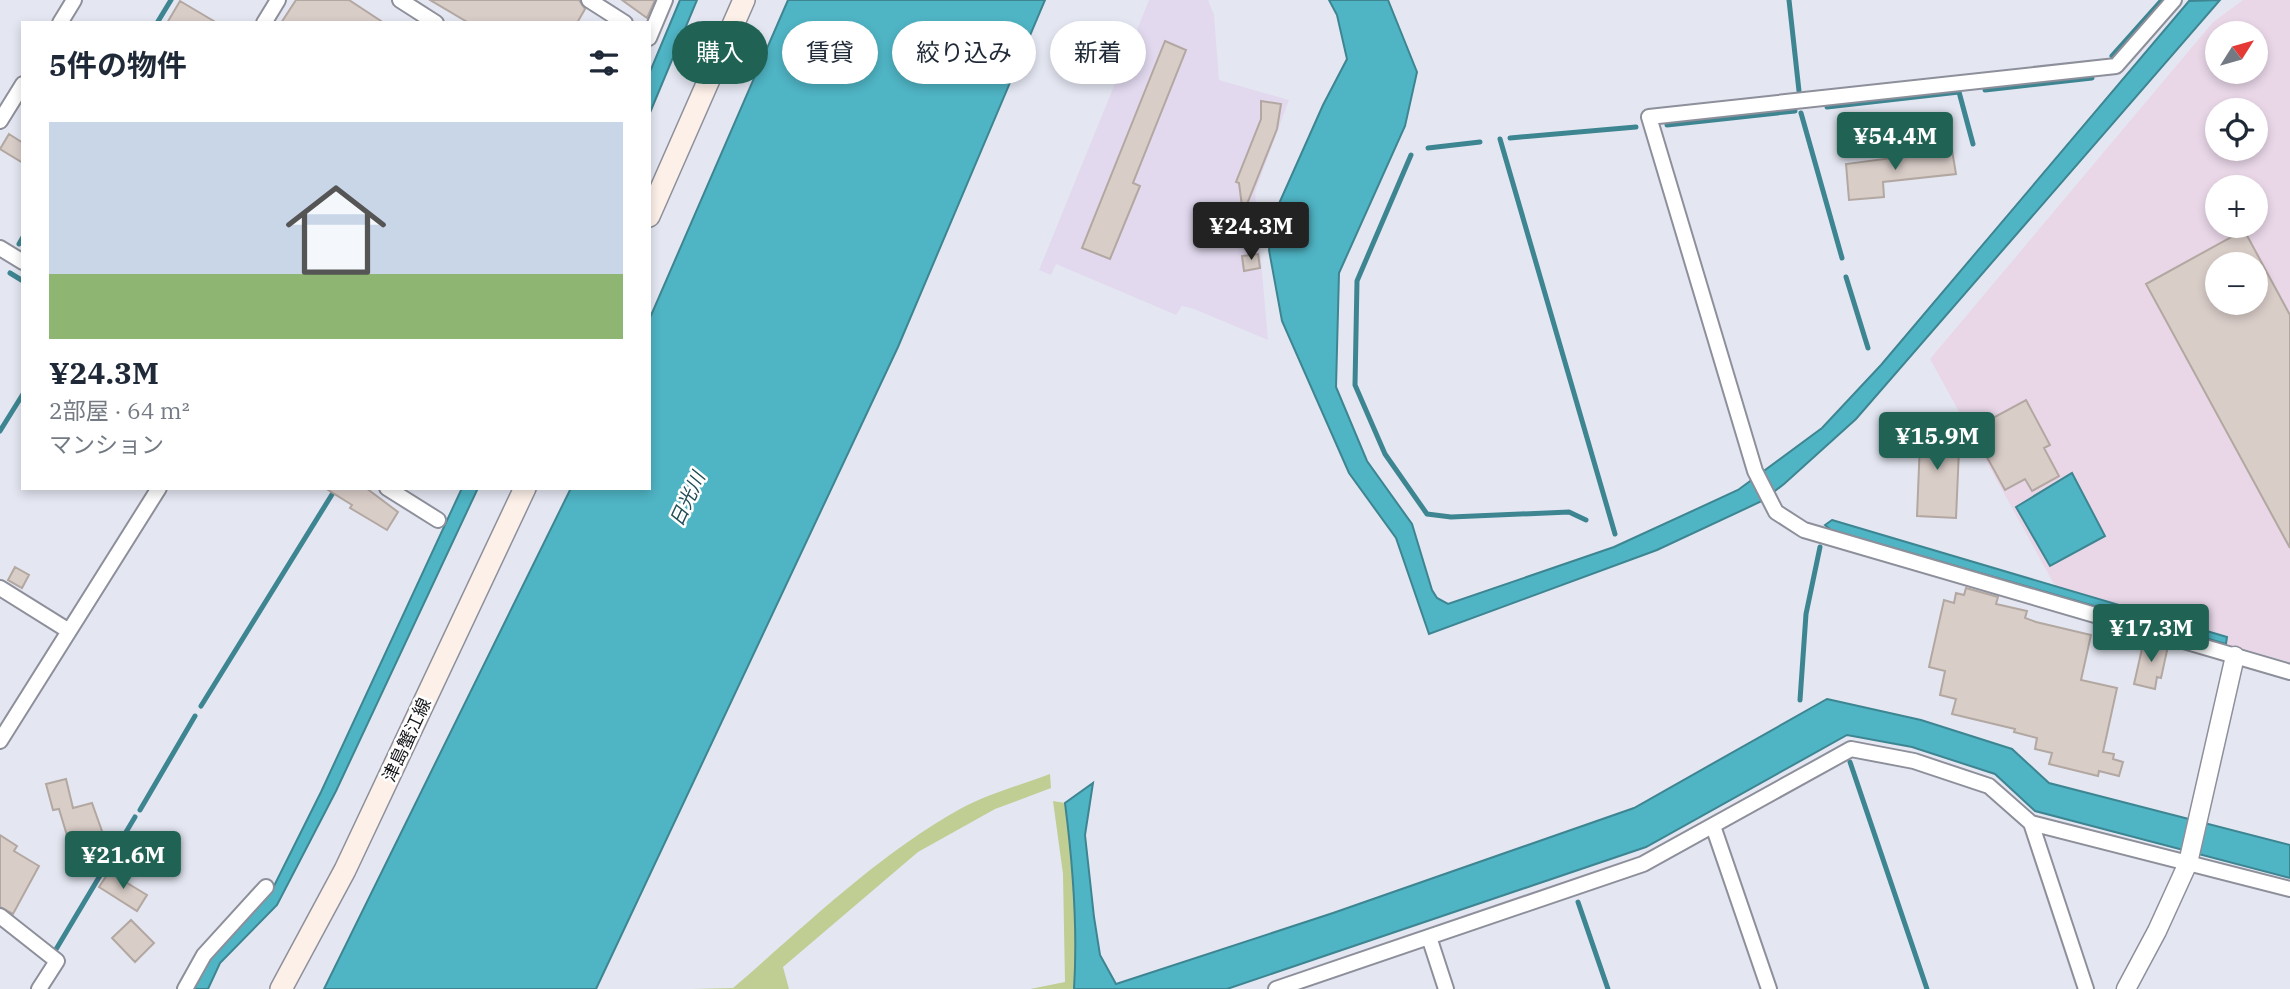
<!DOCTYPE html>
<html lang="ja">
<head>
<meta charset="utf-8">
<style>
  :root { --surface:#fff; --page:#f2f2f3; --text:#1f2937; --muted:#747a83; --line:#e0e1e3; --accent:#206354 }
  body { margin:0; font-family:"IBM Plex Serif","Noto Sans JP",serif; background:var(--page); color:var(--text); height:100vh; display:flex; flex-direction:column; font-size:26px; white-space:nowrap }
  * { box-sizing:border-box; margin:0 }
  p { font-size:23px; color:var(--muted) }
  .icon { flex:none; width:38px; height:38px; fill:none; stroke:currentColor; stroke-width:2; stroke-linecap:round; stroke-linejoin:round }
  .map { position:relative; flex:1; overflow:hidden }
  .side { position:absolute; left:21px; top:21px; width:630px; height:469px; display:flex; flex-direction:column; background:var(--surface); border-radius:0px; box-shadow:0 4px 10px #0003 }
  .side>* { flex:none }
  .top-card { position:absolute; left:672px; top:21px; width:665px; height:63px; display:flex; gap:14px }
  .needle { width:46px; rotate:53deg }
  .buttons { position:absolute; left:2205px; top:21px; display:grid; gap:14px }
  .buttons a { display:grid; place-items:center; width:63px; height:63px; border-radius:50%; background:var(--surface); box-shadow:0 4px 10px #0003; font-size:35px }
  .price { position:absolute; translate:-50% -60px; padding:0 16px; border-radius:7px; background:var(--accent); color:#fff; font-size:23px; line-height:46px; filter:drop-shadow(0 2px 4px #0008) }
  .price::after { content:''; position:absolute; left:50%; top:42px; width:21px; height:16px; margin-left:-10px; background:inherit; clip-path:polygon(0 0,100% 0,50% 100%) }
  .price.selected { background:#222; color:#fff }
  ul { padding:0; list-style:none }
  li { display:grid; align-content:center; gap:14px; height:371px; padding:0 28px }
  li+li { border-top:2px solid var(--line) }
  li span { display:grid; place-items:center; height:217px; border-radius:0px; color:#555 }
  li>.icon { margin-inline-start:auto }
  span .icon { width:126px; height:126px; fill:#fffc; stroke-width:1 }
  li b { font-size:30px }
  h2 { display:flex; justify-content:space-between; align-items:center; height:84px; padding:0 28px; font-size:30px }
  .pill { padding:0 24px; border-radius:32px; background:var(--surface); box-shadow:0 4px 10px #0003; font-size:24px; line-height:63px }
  .pill.selected { background:var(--accent); color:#fff }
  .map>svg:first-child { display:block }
  .commercial { fill:#e9d7e8; fill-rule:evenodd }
  .industrial { fill:#e2d9ef }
  .green { fill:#c0cd93 }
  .water { fill:#4fb4c4; stroke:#3e8592; stroke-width:2 }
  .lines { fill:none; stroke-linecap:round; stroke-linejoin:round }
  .stream { stroke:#3e8592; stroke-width:5 }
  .building { fill:#d9cdc8; stroke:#b2a7a1; stroke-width:2; fill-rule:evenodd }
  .minor-casing { stroke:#8d8f9a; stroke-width:18 }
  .tertiary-casing { stroke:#8d8f9a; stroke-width:21 }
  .secondary-casing { stroke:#8d8f9a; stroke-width:24 }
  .minor { stroke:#fff; stroke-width:14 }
  .tertiary { stroke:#fff; stroke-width:18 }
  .secondary { stroke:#fdf0e9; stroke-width:21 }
  .labels { text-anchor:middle; stroke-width:5; stroke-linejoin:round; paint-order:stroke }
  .street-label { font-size:18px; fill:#17181c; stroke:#fff }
  .water-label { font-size:19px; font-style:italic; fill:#214d55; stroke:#fff }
</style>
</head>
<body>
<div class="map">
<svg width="2290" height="989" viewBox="0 0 2290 989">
  <rect width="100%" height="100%" fill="#e4e7f2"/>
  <path class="commercial" d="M2243,0H2290V662L2226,644L2227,636L2055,586L1930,359L2213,22ZM2217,33H2256V72H2217ZM2217,110H2256V149H2217ZM2217,187H2256V226H2217ZM2217,264H2256V303H2217Z"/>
  <path class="industrial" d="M1149,0H1208L1214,15L1219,80L1289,100L1255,192L1268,340L1194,309L1182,306L1176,315L1056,264L1051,275L1039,270Z"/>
  <path class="green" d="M1050,774L1051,788L995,809L918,852L783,967L789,989H692L733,988C805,926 876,856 960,809C987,794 1021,785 1050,774Z
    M1053,801L1065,803C1073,865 1078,926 1074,989H1030L1065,982L1063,874Z"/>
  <path class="water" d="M680,0H697L649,115V74Z
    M788,0H1045L898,347L596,989H324L571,488H649V320Z
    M1329,0H1388L1417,72L1405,126L1339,273L1336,387L1367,461L1412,524L1432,590L1437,598L1448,604L1614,547L1738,490L1822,428L1881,365L2189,1L2220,0L1856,419L1784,484L1762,501L1657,550L1429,634L1396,538L1349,473L1282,321L1269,250L1273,217L1323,105L1347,59L1337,15Z
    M2072,473L2105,536L2050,566L2016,507Z
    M462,488H478L336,791L277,905L220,963L208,989H194L209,960L272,890L321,792Z
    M1832,520L2227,637L2226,644L1831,530L1825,525Z
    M1827,699L1921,720L2012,749L2049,783L2290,845V878L2035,811L1995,774L1912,747L1847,735L1646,847L1227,989H1074C1078,926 1073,865 1065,803L1093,783L1085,835L1094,917L1100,955L1116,984L1333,913L1634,808Z"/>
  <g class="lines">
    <path class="stream" d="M1789,0L1799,91
      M157,23L171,0
      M2112,56L2162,0
      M1985,90L2092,78
      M1827,107L1959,92L1973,144
      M1801,113L1842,258
      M1667,125L1795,111
      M1510,138L1636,127
      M1500,139L1615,534
      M1428,148L1480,142
      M1411,155L1357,281L1355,385L1385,454L1427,514L1451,517L1569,512L1586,520
      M19,244L23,237
      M10,273L23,281
      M1846,277L1868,348
      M0,431L23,394
      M1800,700L1806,614L1820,547
      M201,706L336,488
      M1850,762L1927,989
      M140,810L195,716
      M1578,902L1608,989
      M55,951L135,817"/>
  </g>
  <path class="building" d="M296,0H349L384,23H281Z
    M430,0H579L585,9L577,23H469Z
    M622,0H655L647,18Z
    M180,1L217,23H167Z
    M1165,41L1186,50L1133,183L1140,186L1110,259L1082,248Z
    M1261,101L1281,104L1277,129L1243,214L1239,183L1236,182L1261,119Z
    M9,134L23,143V163L0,149Z
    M1952,150L1956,174L1883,182L1884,197L1849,200L1846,164Z
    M2244,230L2290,315V548L2146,284ZM2217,264H2256V303H2217Z
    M1258,254L1260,268L1244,271L1242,256Z
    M2026,400L2050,445L2044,448L2059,476L2032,491L2025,479L2005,490L1977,439L1985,435L1980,425Z
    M1921,418L1947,419L1945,457L1959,450L1956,518L1917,516Z
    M325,488H366L398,512L387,530L350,508L352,505Z
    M15,567L29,575L22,588L8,580Z
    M1966,588L1998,597L1996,604L2027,611L2025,618L2036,622L2091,635L2081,680L2117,688L2103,752L2114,754L2113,759L2123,762L2119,776L2099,771L2098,776L2049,764L2052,753L2035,749L2037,738L2014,732L2015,729L1952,714L1956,699L1940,695L1945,671L1929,667L1944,600L1954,603L1956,593L1964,595Z
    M2144,640L2168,646L2161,678L2157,677L2155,689L2134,684Z
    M66,779L73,808L92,803L108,848L93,853L91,846L72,852L59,809L53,810L46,784Z
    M0,835L17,846L14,851L39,866L13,914L0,907Z
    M109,872L147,895L137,911L99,887Z
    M131,920L154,943L135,962L112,938Z"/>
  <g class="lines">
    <defs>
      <path id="minor" d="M400,0L436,23
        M589,0L625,23
        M2174,0L2116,66L1649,117L1755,471L1776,512L1804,530L2290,672
        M60,23L74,0
        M264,23L278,0
        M649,38L665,0
        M0,121L23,84
        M0,248L23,262
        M387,488L438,520
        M0,588L69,631
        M0,741L159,488
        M2031,823L2086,989
        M1713,826L1769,989
        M0,916L57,961L39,989
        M1429,937L1446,989
        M185,989L204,955L266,887
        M1276,989L1643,864L1851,749L1914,761L1989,786L2031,823L2290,889"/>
      <path id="tertiary" d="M2126,989L2157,931L2188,863L2235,656"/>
      <path id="secondary" d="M649,216L744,0
        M281,989L345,870L525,488"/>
    </defs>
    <use href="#minor" class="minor-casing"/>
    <use href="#tertiary" class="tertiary-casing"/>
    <use href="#secondary" class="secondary-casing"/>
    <use href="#minor" class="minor"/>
    <use href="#tertiary" class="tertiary"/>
    <use href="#secondary" class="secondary"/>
  </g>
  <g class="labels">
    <g class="street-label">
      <text transform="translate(407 740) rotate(-65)" y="6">津島蟹江線</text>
    </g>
    <g class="water-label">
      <text transform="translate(687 499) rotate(-65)" y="7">日光川</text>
    </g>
  </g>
</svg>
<div class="buttons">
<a><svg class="needle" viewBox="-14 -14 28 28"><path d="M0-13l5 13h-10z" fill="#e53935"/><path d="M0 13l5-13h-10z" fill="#747a83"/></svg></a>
<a><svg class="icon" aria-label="locate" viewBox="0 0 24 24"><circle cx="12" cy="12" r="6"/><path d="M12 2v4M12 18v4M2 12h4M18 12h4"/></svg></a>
<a>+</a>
<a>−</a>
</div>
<b class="price" style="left:1895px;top:172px">¥54.4M</b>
<b class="price selected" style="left:1251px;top:262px">¥24.3M</b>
<b class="price" style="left:1937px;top:472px">¥15.9M</b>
<b class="price" style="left:2151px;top:664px">¥17.3M</b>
<b class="price" style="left:123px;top:891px">¥21.6M</b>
<div class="top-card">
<a class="pill selected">購入</a>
<a class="pill">賃貸</a>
<a class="pill">絞り込み</a>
<a class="pill">新着</a>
</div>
<section class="side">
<h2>5件の物件<svg class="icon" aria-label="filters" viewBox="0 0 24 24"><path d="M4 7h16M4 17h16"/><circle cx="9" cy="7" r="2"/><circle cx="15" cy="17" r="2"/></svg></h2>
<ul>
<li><span style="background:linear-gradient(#c9d6e8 70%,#8fb573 0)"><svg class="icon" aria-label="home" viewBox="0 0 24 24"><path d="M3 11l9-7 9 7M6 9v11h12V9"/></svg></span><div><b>¥24.3M</b><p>2部屋 · 64 m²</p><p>マンション</p></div></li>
</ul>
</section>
</div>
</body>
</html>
